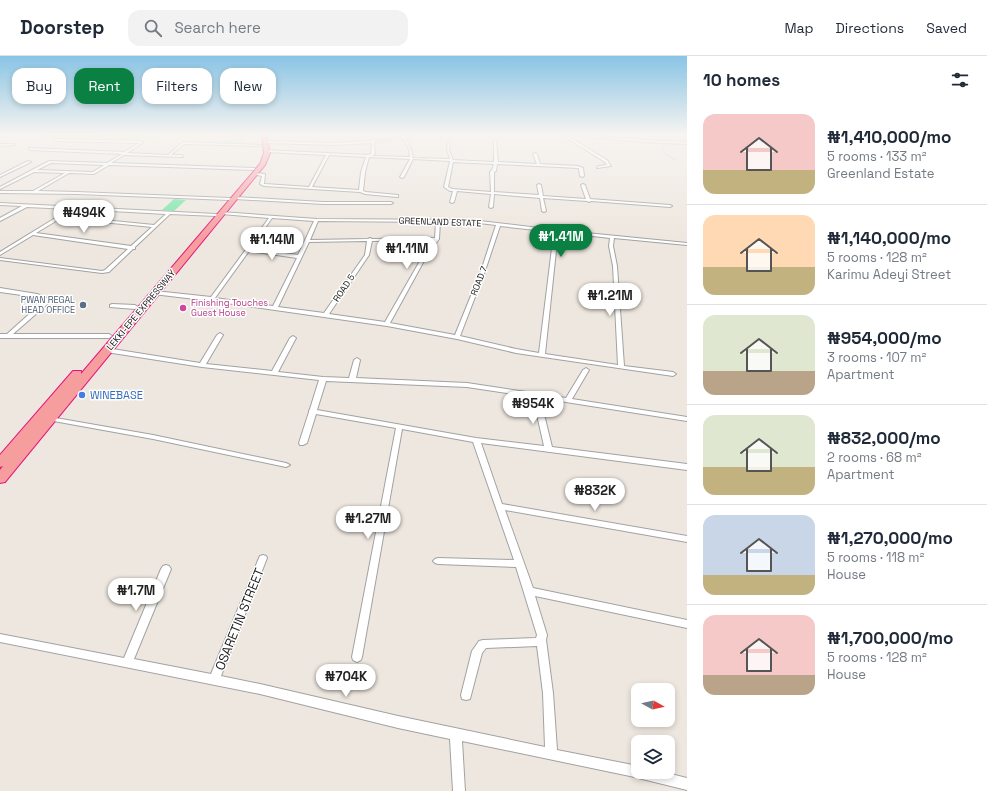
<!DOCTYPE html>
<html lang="en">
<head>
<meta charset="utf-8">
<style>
  :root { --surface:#fff; --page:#f2f2f3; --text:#1f2937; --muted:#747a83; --line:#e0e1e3; --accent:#0b8043 }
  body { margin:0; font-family:"Space Grotesk",sans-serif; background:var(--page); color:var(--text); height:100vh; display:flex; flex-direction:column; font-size:15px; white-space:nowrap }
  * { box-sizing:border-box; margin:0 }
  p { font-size:13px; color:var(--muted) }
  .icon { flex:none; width:22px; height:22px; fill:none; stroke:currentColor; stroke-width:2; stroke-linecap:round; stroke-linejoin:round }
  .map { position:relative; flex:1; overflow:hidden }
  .side { display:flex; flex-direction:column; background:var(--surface); width:300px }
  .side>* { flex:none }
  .top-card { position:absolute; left:12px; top:12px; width:380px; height:36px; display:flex; gap:8px }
  .needle { width:26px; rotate:98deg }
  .fabs { position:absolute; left:631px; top:627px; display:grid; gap:8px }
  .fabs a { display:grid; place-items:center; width:44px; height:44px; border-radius:8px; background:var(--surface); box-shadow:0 2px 6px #0003; font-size:20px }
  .price { position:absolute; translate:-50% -34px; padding:0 9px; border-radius:14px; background:#fff; color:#222; font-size:13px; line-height:26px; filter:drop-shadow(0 1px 2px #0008) }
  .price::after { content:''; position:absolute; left:50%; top:24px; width:12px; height:9px; margin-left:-6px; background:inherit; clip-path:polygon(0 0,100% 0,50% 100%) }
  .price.selected { background:var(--accent); color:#fff }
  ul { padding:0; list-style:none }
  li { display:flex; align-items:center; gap:12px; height:100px; padding:0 16px }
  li+li { border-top:1px solid var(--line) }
  li span { display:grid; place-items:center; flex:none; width:112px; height:80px; border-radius:12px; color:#555 }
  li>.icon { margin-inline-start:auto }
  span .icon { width:48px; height:48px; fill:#fffc; stroke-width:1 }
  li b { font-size:17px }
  h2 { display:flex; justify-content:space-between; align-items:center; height:48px; padding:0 16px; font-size:17px }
  .tag { padding:0 14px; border-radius:12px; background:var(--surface); box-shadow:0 2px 6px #0003; font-size:14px; line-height:36px }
  .tag.selected { background:var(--accent); color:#fff }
  header { display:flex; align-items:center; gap:24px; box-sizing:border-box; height:56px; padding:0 20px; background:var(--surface); border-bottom:1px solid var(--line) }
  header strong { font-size:19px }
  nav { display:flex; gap:22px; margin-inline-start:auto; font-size:14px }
  .search { width:280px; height:36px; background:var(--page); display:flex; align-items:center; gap:10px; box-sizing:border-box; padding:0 14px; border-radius:12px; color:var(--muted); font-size:15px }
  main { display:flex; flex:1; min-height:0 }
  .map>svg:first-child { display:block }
  .education { fill:#fff8d8 }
  .grass { fill:#d4ee9f }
  .pitch { fill:#75e6a6 }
  .parking { fill:#e3e3e3 }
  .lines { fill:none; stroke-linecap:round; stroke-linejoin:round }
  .stream { stroke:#9bdde0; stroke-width:1 }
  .minor-casing { stroke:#a2a2a2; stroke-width:2 }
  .trunk-casing { stroke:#e51381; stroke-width:2 }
  .minor { fill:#fff; fill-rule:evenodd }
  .trunk { fill:#f69e9e; fill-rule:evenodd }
  .service-dot { fill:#5c6f8a; stroke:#fff; stroke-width:1.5 }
  .hotel-dot { fill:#d1479c; stroke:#fff; stroke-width:1.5 }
  .shop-dot { fill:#3f7fe0; stroke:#fff; stroke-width:1.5 }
  .labels { text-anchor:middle; stroke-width:3; stroke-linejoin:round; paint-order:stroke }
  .far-street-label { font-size:9px; fill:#1b1b1b; stroke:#fff }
  .far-service-label { font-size:9px; fill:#4e5e75; stroke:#fff; text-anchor:end }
  .far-hotel-label { font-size:9px; fill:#b23c85; stroke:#fff; text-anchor:start }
  .shop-label { font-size:11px; fill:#366cbe; stroke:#fff; text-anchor:start }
  .near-street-label { font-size:13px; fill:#1b1b1b; stroke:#fff }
</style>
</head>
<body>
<header>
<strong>Doorstep</strong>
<div class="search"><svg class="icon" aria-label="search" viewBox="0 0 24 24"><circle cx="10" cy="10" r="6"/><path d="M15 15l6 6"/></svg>Search here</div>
<nav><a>Map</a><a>Directions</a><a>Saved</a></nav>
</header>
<main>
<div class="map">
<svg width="687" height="735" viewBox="0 0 687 735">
  <rect width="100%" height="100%" fill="#eee7df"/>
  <path class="education" d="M46,79H245L203,87L40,83Z"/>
  <path class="grass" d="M46,79L154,80L151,82L167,83L159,86L40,83Z
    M238,79H245V88L203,87L205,86C217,86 228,87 238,79Z"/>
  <path class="pitch" d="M174,143L186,144L174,155L162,154Z"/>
  <path class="parking" d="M222,79H238L231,84L219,87L165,84L175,83L199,85L218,82Z"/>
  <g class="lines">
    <path class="stream" d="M669,79V88L661,91L667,99L676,104"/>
    <defs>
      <path id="minor" d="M402,79H415L405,82L411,93L413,102L450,103L447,94L448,87L449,86L450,87L449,94L453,104L494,106V85L495,84L496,85L498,106L537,108L533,98L535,97L537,98L540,108L578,110L583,112L584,120L582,121L580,120L579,113L578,112L497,108L496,115L494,116V136L539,139L537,129L539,128L541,129L543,140L586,143L581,129L583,128L585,129L590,143L670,149L672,150L670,151L591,145L589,146L587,145L543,142L546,155L544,156L542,155L540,142L494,138L493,151L491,152L489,151L491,138L457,135L454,146L452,147L450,146L453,135H450L444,131L450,105L413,103L404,121L402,122L400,121L410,103L369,101L365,116L363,135L366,136L398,139V141H397L365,138L360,136L264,130L260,128L262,120L253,118L255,117L265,118L264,128H265L309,131L326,99L266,96L265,94L367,99L371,98L372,87L335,89L265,87L264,85L335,87L383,84L402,81ZM403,82L409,93L410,101L372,100L375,98L374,86ZM329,99L366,101L361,116L359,134L312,131ZM453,106L494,108L492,114L490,116L491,136L452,133L448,131Z
        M562,79H566L607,104L611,110L597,112L598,110L607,109L605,106Z
        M571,79H587L644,84L687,86V88L644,86Z
        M54,83L142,85L143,87L127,97L168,99L183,86L261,89L260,90L184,88L171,99H182L183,101L124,99L111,107L255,112L254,114L109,109L94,118L69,117L38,135L77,136L230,142L231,143L229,144L77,138L0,137V135H33L65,117L34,116L0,133V131L49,105L107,107L122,98L30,94L29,92L124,96L139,87L55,85ZM51,107L104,109L93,116L37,114Z
        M0,88H14L15,89L0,90Z
        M28,105L31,106L0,121V119Z
        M236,141L323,146H391L393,147L391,148H323L235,143L234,142Z
        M0,147L216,158L218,159L216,160L170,158L135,191V193H133L109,216L102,217L0,204V202L102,215L105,214L128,193L33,179L0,199V196L70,153L27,151L0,165V162L22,150L0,149ZM75,153L166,158L154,169L63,160ZM61,162H62L152,171L131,190L36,177Z
        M221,156L317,163L471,164L556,174L687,187V189L614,182L613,190L617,210L624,310L673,316L676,318L673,320L516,297L457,283L387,270L212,245L153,238V236L155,235L211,241L269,162L222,158H221ZM272,162L314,165L298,199L251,192ZM318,165L436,166L435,182L372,183L370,182L368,183L310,184ZM440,166H471L496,169L481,215L455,279L390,267L425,203L439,183ZM500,170L554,176L539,297L516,293L460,280L485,215ZM558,176L610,182L609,190L613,210L618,309L545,298ZM434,184L421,203L385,266L329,258L369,199L372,185ZM367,185L365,199L324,257L278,251L309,186ZM249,195L297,202L273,250L215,242Z
        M0,232L37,238L52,244L13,278H109L112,280L109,282H0V278H7L45,244L36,241L0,236Z
        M112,248L135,249L138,251L135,253L110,251V249Z
        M220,277L223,279L206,308L272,315L290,282L293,280L296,282L278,316L323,321L349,322L354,304L357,302L360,304L356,322L467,327L566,342L583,314L586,312L589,314L572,343L687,361V365L540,342L552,391L687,408V414L481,387L502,448L687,480V486L505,454L533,532L687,564V572L535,540L547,579L546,584L553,637L557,694L638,710V716H663L687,722V734L630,720L462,685L465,735H453L450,683L398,672L260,638L0,586V578L124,602L161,513L163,510L166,509L169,510L171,513L134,603L211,618L259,502L260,500L263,499L266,500L267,502L221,620L260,628L398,660L545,691L543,637L537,590L486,592L482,597L470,643L466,644L462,643L461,639L472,595L479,585L483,584L536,582L537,579L516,511L438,508L435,507L433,505L435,503L438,502L514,504L473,386L402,373L362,601L361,604L357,606L353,604L352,601L396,372L316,358L307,387L303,389H300L299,387L309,356V355L310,353L319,324L202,311L106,296L103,294L106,292L200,307L217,279ZM326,325L467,331L533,341L544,390L476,382L317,354Z
        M50,361L153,379L286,407L290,409L286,411L153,383L48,364L47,363L48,362Z"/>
      <path id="trunk" d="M262,79H266L270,97L265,109L5,426L0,427V414L3,410L0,411V399L73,315H81V318L260,108L264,97Z"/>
    </defs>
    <use href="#minor" class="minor-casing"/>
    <use href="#trunk" class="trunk-casing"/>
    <use href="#minor" class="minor"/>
    <use href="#trunk" class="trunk"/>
  </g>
  <linearGradient id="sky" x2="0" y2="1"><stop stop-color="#89c4e5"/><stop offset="0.43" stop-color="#f7f4f1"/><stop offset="1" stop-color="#f7f4f1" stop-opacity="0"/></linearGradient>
  <rect width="687" height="182" fill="url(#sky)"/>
  <circle class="service-dot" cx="83" cy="249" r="4"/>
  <circle class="hotel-dot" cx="183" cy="252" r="4"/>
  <circle class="shop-dot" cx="82" cy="339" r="4"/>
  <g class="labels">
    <g class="far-street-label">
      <text transform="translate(440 166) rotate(2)" y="3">GREENLAND ESTATE</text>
      <text transform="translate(479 225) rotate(-69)" y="3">ROAD 7</text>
      <text transform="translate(344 232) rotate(-56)" y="3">ROAD 5</text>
      <text transform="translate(141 254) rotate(-50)" y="3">LEKKI-EPE EXPRESSWAY</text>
    </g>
    <g class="far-service-label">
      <text x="75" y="247">PWAN REGAL<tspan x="75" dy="10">HEAD OFFICE</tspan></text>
    </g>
    <g class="far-hotel-label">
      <text x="191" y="250">Finishing Touches<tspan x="191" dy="10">Guest House</tspan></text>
    </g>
    <g class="shop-label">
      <text x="90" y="343">WINEBASE</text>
    </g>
    <g class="near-street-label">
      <text transform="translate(239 563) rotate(-68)" y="5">OSARETIN STREET</text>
    </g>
  </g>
</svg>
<div class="fabs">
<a><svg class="needle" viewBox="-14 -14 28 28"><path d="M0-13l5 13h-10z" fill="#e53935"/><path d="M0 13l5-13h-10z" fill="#747a83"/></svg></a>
<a><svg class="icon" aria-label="layers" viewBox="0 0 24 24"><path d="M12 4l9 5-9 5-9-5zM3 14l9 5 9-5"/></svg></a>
</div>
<b class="price" style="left:84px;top:178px">₦494K</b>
<b class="price selected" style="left:561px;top:202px">₦1.41M</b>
<b class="price" style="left:272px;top:205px">₦1.14M</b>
<b class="price" style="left:407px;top:214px">₦1.11M</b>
<b class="price" style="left:610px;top:261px">₦1.21M</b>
<b class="price" style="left:533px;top:369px">₦954K</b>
<b class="price" style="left:595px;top:456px">₦832K</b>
<b class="price" style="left:368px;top:484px">₦1.27M</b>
<b class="price" style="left:136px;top:556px">₦1.7M</b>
<b class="price" style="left:346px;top:642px">₦704K</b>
<div class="top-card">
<a class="tag">Buy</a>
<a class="tag selected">Rent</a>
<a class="tag">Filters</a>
<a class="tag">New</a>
</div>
</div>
<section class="side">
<h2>10 homes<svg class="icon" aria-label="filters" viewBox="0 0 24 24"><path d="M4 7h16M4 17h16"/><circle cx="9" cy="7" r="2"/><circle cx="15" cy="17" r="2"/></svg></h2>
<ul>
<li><span style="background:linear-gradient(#f6c9c9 70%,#c2b280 0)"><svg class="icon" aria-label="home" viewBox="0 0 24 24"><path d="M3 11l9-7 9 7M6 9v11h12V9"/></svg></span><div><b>₦1,410,000/mo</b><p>5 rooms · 133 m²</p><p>Greenland Estate</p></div></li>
<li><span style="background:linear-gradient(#ffd9b3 65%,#c2b280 0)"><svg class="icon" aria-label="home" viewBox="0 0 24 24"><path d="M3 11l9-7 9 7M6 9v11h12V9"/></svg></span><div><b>₦1,140,000/mo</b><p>5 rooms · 128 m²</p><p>Karimu Adeyi Street</p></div></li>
<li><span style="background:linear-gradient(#dfe7d0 70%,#b9a48a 0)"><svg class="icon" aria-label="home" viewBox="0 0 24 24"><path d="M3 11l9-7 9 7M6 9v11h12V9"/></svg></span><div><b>₦954,000/mo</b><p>3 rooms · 107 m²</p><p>Apartment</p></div></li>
<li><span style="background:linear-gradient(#dfe7d0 65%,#c2b280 0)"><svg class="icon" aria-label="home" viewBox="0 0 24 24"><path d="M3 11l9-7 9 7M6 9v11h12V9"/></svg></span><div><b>₦832,000/mo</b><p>2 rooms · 68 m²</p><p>Apartment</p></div></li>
<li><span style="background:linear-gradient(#c9d6e8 75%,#c2b280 0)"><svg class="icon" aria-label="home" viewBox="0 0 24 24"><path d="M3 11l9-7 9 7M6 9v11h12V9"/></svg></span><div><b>₦1,270,000/mo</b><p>5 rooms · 118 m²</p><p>House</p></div></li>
<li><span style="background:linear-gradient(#f6c9c9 75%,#b9a48a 0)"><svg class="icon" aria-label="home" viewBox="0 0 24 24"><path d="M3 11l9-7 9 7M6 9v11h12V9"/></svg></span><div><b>₦1,700,000/mo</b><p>5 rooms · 128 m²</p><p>House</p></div></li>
</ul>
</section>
</main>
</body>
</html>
